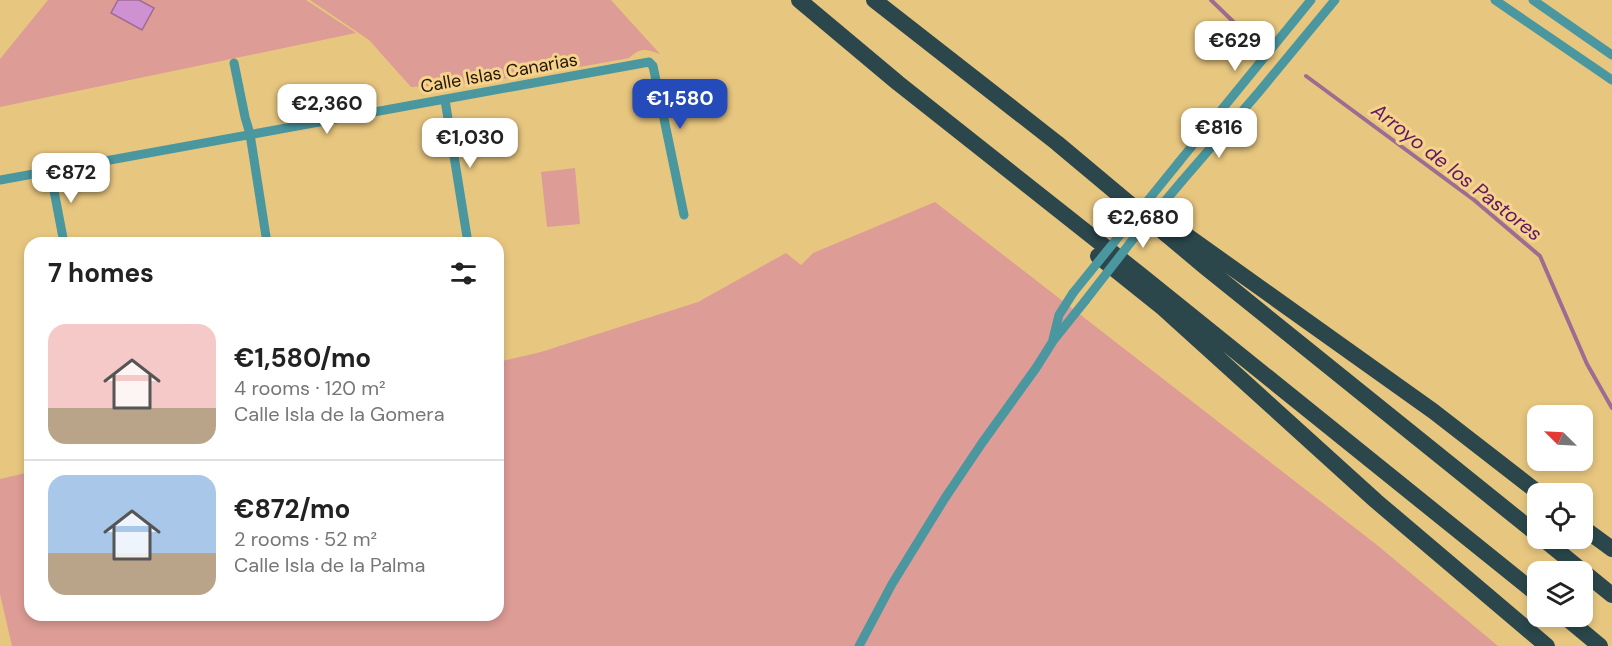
<!DOCTYPE html>
<html lang="en">
<head>
<meta charset="utf-8">
<style>
  :root { --surface:#fff; --page:#f2f2f2; --text:#222; --muted:#767676; --line:#e0e0e0; --accent:#254ab9 }
  body { margin:0; font-family:"DM Sans",sans-serif; background:var(--page); color:var(--text); height:100vh; display:flex; flex-direction:column; font-size:22px; white-space:nowrap }
  * { box-sizing:border-box; margin:0 }
  p { font-size:20px; color:var(--muted) }
  .icon { flex:none; width:33px; height:33px; fill:none; stroke:currentColor; stroke-width:2; stroke-linecap:round; stroke-linejoin:round }
  .map { position:relative; flex:1; overflow:hidden }
  .drawer { position:absolute; left:24px; top:237px; width:480px; height:384px; display:flex; flex-direction:column; background:var(--surface); border-radius:18px; box-shadow:0 3px 9px #0003 }
  .drawer>* { flex:none }
  .needle { width:39px; rotate:294deg }
  .fabs { position:absolute; left:1527px; top:405px; display:grid; gap:12px }
  .fabs a { display:grid; place-items:center; width:66px; height:66px; border-radius:12px; background:var(--surface); box-shadow:0 3px 9px #0003; font-size:30px }
  .price { position:absolute; translate:-50% -51px; padding:0 14px; border-radius:12px; background:#fff; color:#222; font-size:20px; line-height:39px; filter:drop-shadow(0 2px 3px #0008) }
  .price::after { content:''; position:absolute; left:50%; top:36px; width:18px; height:14px; margin-left:-9px; background:inherit; clip-path:polygon(0 0,100% 0,50% 100%) }
  .price.active { background:var(--accent); color:#fff }
  ul { padding:0; list-style:none }
  li { display:flex; align-items:center; gap:18px; height:150px; padding:0 24px }
  li+li { border-top:2px solid var(--line) }
  li span { display:grid; place-items:center; flex:none; width:168px; height:120px; border-radius:18px; color:#555 }
  li>.icon { margin-inline-start:auto }
  span .icon { width:72px; height:72px; fill:#fffc; stroke-width:1 }
  li b { font-size:26px }
  h2 { display:flex; justify-content:space-between; align-items:center; height:72px; padding:0 24px; font-size:26px }
  .map>svg:first-child { display:block }
  .green { fill:#de9c96 }
  .water { fill:#cf91d1; stroke:#9c6c92; stroke-width:1.5 }
  .lines { fill:none; stroke-linecap:round; stroke-linejoin:round }
  .stream { stroke:#9c6c92; stroke-width:4 }
  .minor { stroke:#4a97a0; stroke-width:9 }
  .motorway { stroke:#2b474b; stroke-width:16 }
  .minor-bridge { stroke:#4a97a0; stroke-width:9 }
  .labels { text-anchor:middle; stroke-width:6; stroke-linejoin:round; paint-order:stroke }
  .street-label { font-size:18px; fill:#241700; stroke:#f5d38c }
  .water-label { font-size:20px; font-style:italic; fill:#601664; stroke:#f5d38c }
</style>
</head>
<body>
<div class="map">
<svg width="1612" height="646" viewBox="0 0 1612 646">
  <rect width="100%" height="100%" fill="#e7c67f"/>
  <path class="green" d="M48,0H306L356,33L0,107V59Z
    M310,0H611L660,54C646,49 641,47 629,58C557,71 484,85 411,87L369,40Z
    M575,168L580,224L547,227L541,172Z
    M935,202L1377,545L1498,646H12L0,594V479L30,472V615H498V362L541,352L698,302L786,253L801,265L813,253Z"/>
  <path class="water" d="M118,0H139L154,8L142,30L111,13Z"/>
  <g class="lines">
    <path class="stream" d="M1211,0L1246,34
      M1306,76L1474,200L1540,256L1587,364L1612,408"/>
    <path class="minor" d="M1495,0L1612,80
      M1533,0L1612,55
      M234,63L245,117L250,134L267,243
      M445,100L468,243
      M1179,162L1311,0
      M50,170L64,243
      M0,180L649,62L653,66L684,215
      M1182,181L1258,93L1335,0
      M1053,339L1059,315L1073,293
      M859,646L892,584L945,498L982,443L1036,368L1053,341L1085,301"/>
    <path class="motorway" d="M799,0L898,83L1142,276L1538,595
      M874,0L1057,143L1204,266L1538,535
      M1158,215L1433,411L1540,494
      M1098,256L1163,308L1376,501L1547,646
      M1582,527L1612,549
      M1542,538L1612,595
      M1564,616L1600,646"/>
    <path class="minor-bridge" d="M1073,293L1179,162
      M1085,301L1134,238L1182,181"/>
  </g>
  <g class="labels">
    <g class="street-label">
      <text transform="translate(499 73) rotate(-10)" y="6">Calle Islas Canarias</text>
    </g>
    <g class="water-label">
      <text transform="translate(1457 172) rotate(38)" y="7">Arroyo de los Pastores</text>
    </g>
  </g>
</svg>
<div class="fabs">
<a><svg class="needle" viewBox="-14 -14 28 28"><path d="M0-13l5 13h-10z" fill="#e53935"/><path d="M0 13l5-13h-10z" fill="#767676"/></svg></a>
<a><svg class="icon" aria-label="locate" viewBox="0 0 24 24"><circle cx="12" cy="12" r="6"/><path d="M12 2v4M12 18v4M2 12h4M18 12h4"/></svg></a>
<a><svg class="icon" aria-label="layers" viewBox="0 0 24 24"><path d="M12 4l9 5-9 5-9-5zM3 14l9 5 9-5"/></svg></a>
</div>
<b class="price" style="left:1235px;top:72px">€629</b>
<b class="price active" style="left:680px;top:130px">€1,580</b>
<b class="price" style="left:327px;top:135px">€2,360</b>
<b class="price" style="left:1219px;top:159px">€816</b>
<b class="price" style="left:470px;top:169px">€1,030</b>
<b class="price" style="left:71px;top:204px">€872</b>
<b class="price" style="left:1143px;top:249px">€2,680</b>
<section class="drawer">
<h2>7 homes<svg class="icon" aria-label="filters" viewBox="0 0 24 24"><path d="M4 7h16M4 17h16"/><circle cx="9" cy="7" r="2"/><circle cx="15" cy="17" r="2"/></svg></h2>
<ul>
<li><span style="background:linear-gradient(#f6c9c9 70%,#b9a48a 0)"><svg class="icon" aria-label="home" viewBox="0 0 24 24"><path d="M3 11l9-7 9 7M6 9v11h12V9"/></svg></span><div><b>€1,580/mo</b><p>4 rooms · 120 m²</p><p>Calle Isla de la Gomera</p></div></li>
<li><span style="background:linear-gradient(#a9c7e8 65%,#b9a48a 0)"><svg class="icon" aria-label="home" viewBox="0 0 24 24"><path d="M3 11l9-7 9 7M6 9v11h12V9"/></svg></span><div><b>€872/mo</b><p>2 rooms · 52 m²</p><p>Calle Isla de la Palma</p></div></li>
</ul>
</section>
</div>
</body>
</html>
